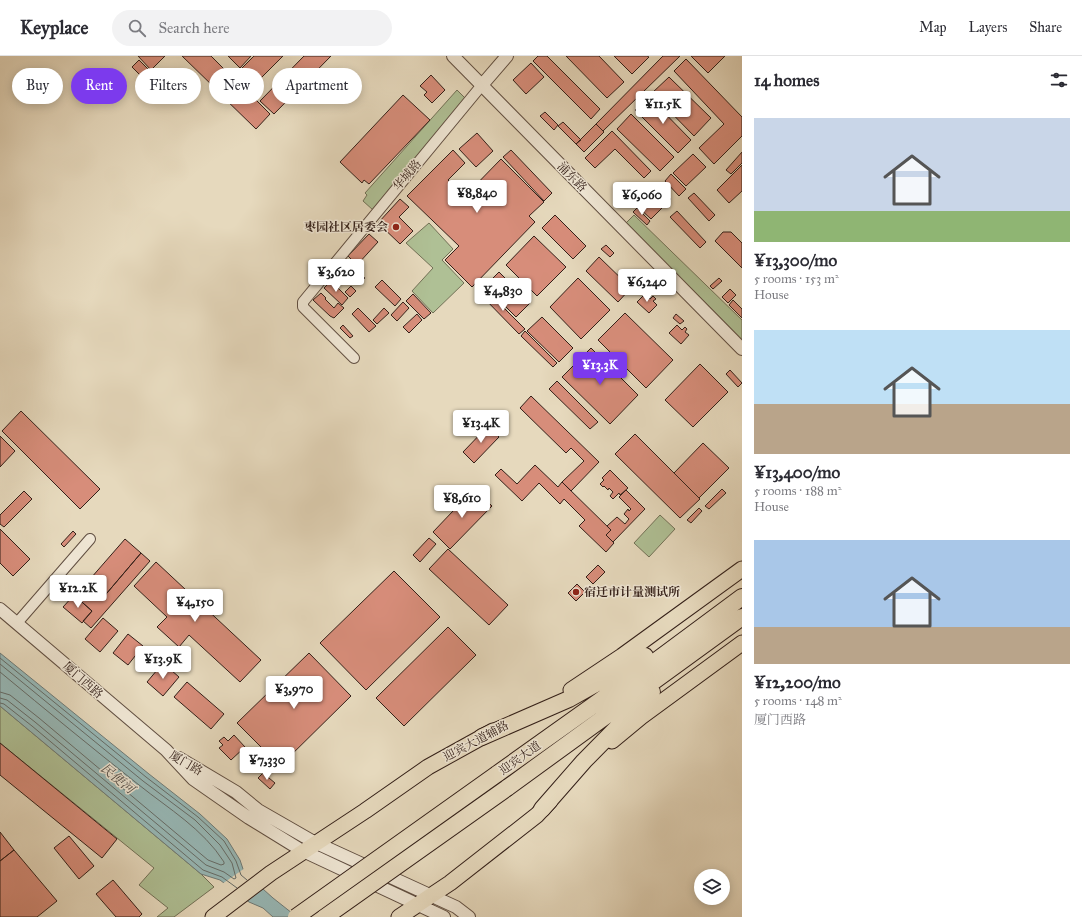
<!DOCTYPE html>
<html lang="en">
<head>
<meta charset="utf-8">
<style>
  :root { --surface:#fff; --page:#f2f2f3; --text:#2b2b33; --muted:#7c7c81; --line:#e1e1e2; --accent:#7c3aed }
  body { margin:0; font-family:"IM FELL Great Primer","Noto Serif SC",serif; background:var(--page); color:var(--text); height:100vh; display:flex; flex-direction:column; font-size:15px; white-space:nowrap }
  * { box-sizing:border-box; margin:0 }
  p { font-size:13px; color:var(--muted) }
  .icon { flex:none; width:22px; height:22px; fill:none; stroke:currentColor; stroke-width:2; stroke-linecap:round; stroke-linejoin:round }
  .map { position:relative; flex:1; overflow:hidden }
  .sheet { display:flex; flex-direction:column; background:var(--surface); width:340px }
  .sheet>* { flex:none }
  .top-card { position:absolute; left:12px; top:12px; width:380px; height:36px; display:flex; gap:8px }
  .fabs { position:absolute; left:694px; top:813px; display:grid; gap:8px }
  .fabs a { display:grid; place-items:center; width:36px; height:36px; border-radius:50%; background:var(--surface); box-shadow:0 2px 10px #0003; font-size:20px }
  .price { position:absolute; translate:-50% -34px; padding:0 9px; border-radius:4px; background:#fff; color:#222; font-size:13px; line-height:26px; filter:drop-shadow(0 1px 2px #0008) }
  .price::after { content:''; position:absolute; left:50%; top:24px; width:12px; height:9px; margin-left:-6px; background:inherit; clip-path:polygon(0 0,100% 0,50% 100%) }
  .price.current { background:var(--accent); color:#fff }
  ul { padding:0; list-style:none }
  li { display:grid; align-content:center; gap:8px; height:212px; padding:0 12px }
  li span { display:grid; place-items:center; height:124px; border-radius:0px; color:#555 }
  li>.icon { margin-inline-start:auto }
  span .icon { width:72px; height:72px; fill:#fffc; stroke-width:1 }
  li b { font-size:17px }
  h2 { display:flex; justify-content:space-between; align-items:center; height:48px; padding:0 12px; font-size:17px }
  .tag { padding:0 14px; border-radius:18px; background:var(--surface); box-shadow:0 2px 10px #0003; font-size:14px; line-height:36px }
  .tag.current { background:var(--accent); color:#fff }
  header { display:flex; align-items:center; gap:24px; box-sizing:border-box; height:56px; padding:0 20px; background:var(--surface); border-bottom:1px solid var(--line) }
  header strong { font-size:19px }
  nav { display:flex; gap:22px; margin-inline-start:auto; font-size:14px }
  .search { width:280px; height:36px; background:var(--page); display:flex; align-items:center; gap:10px; box-sizing:border-box; padding:0 14px; border-radius:22px; color:var(--muted); font-size:15px }
  main { display:flex; flex:1; min-height:0 }
  .map>svg:first-child { display:block }
  .green { fill:#afc095; stroke:#717056 }
  .water { fill:#97b9b8; stroke:#6f7b78 }
  .pier { fill:#e6d9bd }
  .lines { fill:none; stroke-linecap:round; stroke-linejoin:round }
  .shore { stroke:#656c68; stroke-width:1 }
  .building { fill:#d78d7a; stroke:#331f18 }
  .minor-casing { stroke:#604e41; stroke-width:12 }
  .tertiary-casing { stroke:#604e41; stroke-width:14 }
  .primary-casing { stroke:#331f18; stroke-width:17 }
  .trunk-casing { stroke:#331f18; stroke-width:18 }
  .minor { stroke:#efe6d4; stroke-width:10 }
  .tertiary { stroke:#efe6d4; stroke-width:12 }
  .primary { stroke:#e6d9bd; stroke-width:15 }
  .trunk { stroke:#e6d9bd; stroke-width:16 }
  .trunk-bridge-casing { stroke:#331f18; stroke-width:18; stroke-linecap:butt }
  .trunk-bridge { stroke:#e6d9bd; stroke-width:16 }
  .poi-dot { fill:#8f2418; stroke:#efe6d4; stroke-width:1.5 }
  .labels { text-anchor:middle; stroke-width:3; stroke-linejoin:round; paint-order:stroke }
  .street-label { font-size:12px; fill:#331f18; stroke:#efe6d4 }
  .poi-label { font-size:12px; font-weight:bold; fill:#331f18; stroke:#efe6d4; text-anchor:end }
  .water-label { font-size:13px; font-style:italic; fill:#514d48; stroke:#efe6d4 }
</style>
</head>
<body>
<header>
<strong>Keyplace</strong>
<div class="search"><svg class="icon" aria-label="search" viewBox="0 0 24 24"><circle cx="10" cy="10" r="6"/><path d="M15 15l6 6"/></svg>Search here</div>
<nav><a>Map</a><a>Layers</a><a>Share</a></nav>
</header>
<main>
<div class="map">
<svg width="742" height="861" viewBox="0 0 742 861">
  <rect width="100%" height="100%" fill="#e6d9bd"/>
  <filter id="stains"><feTurbulence type="fractalNoise" baseFrequency=".005" numOctaves="4"/><feColorMatrix values="0 0 0 0 .2 0 0 0 0 .09 0 0 0 0 .02 0 0 0 .5 -.17"/></filter>
  <radialGradient id="worn" r=".72"><stop offset=".6" stop-color="#630" stop-opacity="0"/><stop offset="1" stop-color="#630" stop-opacity=".3"/></radialGradient>
  <path class="green" d="M457,34L467,44L373,154L363,145L367,139L365,137Z
    M634,159L742,264V284L626,167Z
    M429,167L453,193L442,204L464,227L433,257L412,235L433,212L406,187Z
    M660,459L675,473L649,501L634,487Z
    M0,650L201,818L214,831L174,861H157L168,852L139,829L154,812L0,687Z"/>
  <path class="water" d="M0,597L149,718L200,758L227,783L240,804L244,816L273,842L297,861H273L263,852L249,846L220,824L201,818L0,650Z"/>
  <path class="pier" d="M245,812L246,815L265,832L246,846L222,828Z"/>
  <g class="lines">
    <path class="shore" d="M0,602L146,721L198,761L224,785L236,805L241,819L247,824
      M0,608L143,725L195,764L220,789L232,807L236,822L234,823L224,816L206,809L35,666L7,644L0,642
      M0,616C46,654 92,692 139,729C169,753 203,773 224,806V808L221,809L208,804L39,662L10,639L0,636
      M0,647L4,648L32,670L203,814L222,821L237,832"/>
  </g>
  <path class="building" d="M138,0H165L151,14Z
    M182,0H211L231,20L217,34Z
    M228,0H251L240,12Z
    M254,0H283L256,27L241,13Z
    M304,0H331L274,58L260,45Z
    M538,0H547L600,53L591,63L533,5Z
    M566,0H599L624,26L607,42Z
    M614,0H647L649,1L632,18Z
    M663,0H680L603,75L596,68Z
    M691,0H725L708,17Z
    M686,3L742,61V80L714,108L699,92L724,68L674,15Z
    M139,4L154,19L147,26L132,11Z
    M531,7L544,21L526,38L513,24Z
    M431,19L445,34L432,47L424,39L427,36L420,30Z
    M669,21L711,62L694,80L652,37Z
    M234,22L270,58L256,73L219,37Z
    M403,39L430,64L369,128L364,124L362,127L340,106Z
    M649,41L691,84L678,97L635,54Z
    M545,56L558,69L554,74L540,60Z
    M631,58L674,101L660,115L617,73Z
    M563,66L581,84L576,88L558,70Z
    M596,68L604,76L584,96L576,88Z
    M612,75L651,115L644,122L615,93L595,112L585,102Z
    M477,77L493,95L476,111L459,93Z
    M453,94L465,107L448,124L465,140L501,103L544,146L529,160L535,166L472,231L445,204L459,190L407,140Z
    M511,94L552,137L544,145L503,101Z
    M742,96V107L731,118L726,114Z
    M693,98L706,111L686,130L673,117Z
    M742,109V135L729,147L717,134Z
    M671,118L686,133L679,140L665,125Z
    M658,131L671,143L651,163L638,151Z
    M694,137L715,159L709,165L688,142Z
    M400,143L409,151L399,161L413,175L400,188L378,167Z
    M637,152L650,165L647,169L633,156Z
    M677,155L706,186L700,192L670,161Z
    M555,159L586,190L573,203L542,172Z
    M723,176H731L742,187V212L715,185Z
    M369,178L378,186L357,209L348,200Z
    M534,180L566,211L537,240L506,209Z
    M606,189L614,197L610,201L601,193Z
    M599,201L631,232L618,246L586,215Z
    M349,208L365,222L360,227L345,212Z
    M499,216L530,247L516,261L485,230Z
    M578,222L610,254L581,283L550,251Z
    M719,222L722,225L713,233L710,230Z
    M382,224L401,243L395,250L375,231Z
    M331,225L348,242L342,249L324,232Z
    M351,230L356,235L350,241L345,236Z
    M485,233L525,273L519,278L480,238Z
    M730,233L736,239L728,247L722,241Z
    M321,237L326,242L325,243L334,252L338,247L344,252L334,262L330,260L313,244Z
    M413,238L431,257L424,263L406,245Z
    M645,238L650,243L653,240L656,243L653,245L657,249L649,257L637,246Z
    M733,244L742,253V262L729,249Z
    M403,246L409,252L397,265L391,259Z
    M358,252L376,270L369,276L352,258Z
    M384,252L389,257L377,268L373,264Z
    M625,257L673,304L646,332L598,284Z
    M417,258L422,264L409,277L403,271Z
    M676,258L684,265L680,268L673,262Z
    M542,261L573,292L559,306L527,275Z
    M343,269L353,280L350,282L340,272Z
    M677,269L682,274L685,271L687,273L685,276L689,279L681,288L669,277Z
    M525,275L557,307L553,311L521,280Z
    M591,292L638,339L610,368L562,321Z
    M700,308L728,336L693,371L665,344Z
    M730,314L742,327L738,331L726,318Z
    M557,325L598,366L590,373L549,333Z
    M531,340L599,406L571,435L562,426L584,405L571,392L566,397L520,352Z
    M21,355L100,433L80,453L2,375Z
    M488,370L499,381L474,407L463,396Z
    M635,378L700,443L680,462L615,398Z
    M0,380L15,395L0,411Z
    M703,387L729,412L699,442L674,417Z
    M535,409L558,431L562,426L611,474L606,479L614,487L606,496L579,470L585,464L564,443L560,448L539,427L522,445L495,419L501,413L517,428Z
    M610,414L628,432L620,439L619,437L613,443L610,440L613,436L609,432L608,434L604,430L603,431L600,428L604,424L602,422Z
    M474,433L492,450L450,493L433,476Z
    M722,433L726,437L709,453L705,450Z
    M626,434L645,453L613,486L606,479L611,474L607,470L617,461L625,468L629,463L624,458L628,453L629,455L631,453L619,441Z
    M24,435L32,443L4,471L0,468V459Z
    M699,452L702,455L691,467L687,464Z
    M0,473L30,503L13,520L0,507Z
    M73,475L76,478L64,491L61,488Z
    M429,482L436,488L420,506L413,499Z
    M125,483L141,497L101,544L84,530Z
    M448,493L508,549L489,569L429,513Z
    M141,497L150,505L91,572L83,565L92,555L75,540L84,530L101,544Z
    M156,506L261,604L240,626L189,579L179,591L157,571L167,561L134,530Z
    M598,509L605,516L593,528L586,521Z
    M394,515L440,561L366,634L320,587Z
    M577,528L585,536L576,545L568,537Z
    M74,539L92,555L82,567L63,551Z
    M103,562L118,575L100,596L85,583Z
    M448,571L476,599L404,670L376,642Z
    M128,578L143,590L128,609L113,597Z
    M309,597L351,640L280,710L237,667Z
    M163,607L179,621L163,640L147,626Z
    M187,626L224,658L211,673L174,641Z
    M234,679L245,691L231,704L219,692L223,689L219,685L224,681L228,685Z
    M0,687L117,783L102,802L0,719Z
    M263,717L275,727L270,733L258,722Z
    M0,776L14,794L0,805Z
    M69,780L94,810L79,823L54,792Z
    M14,794L57,845L37,861H0V805Z
    M113,824L142,858L139,861H116L96,838Z"/>
  <g class="lines">
    <defs>
      <path id="minor" d="M354,302L303,251V246L482,29
        M17,567L90,483"/>
      <path id="tertiary" d="M453,0L742,293
        M482,29L507,0
        M0,553L166,694L193,723L249,762L301,794L444,861
        M179,702L236,736L258,754L312,785L456,851L469,861"/>
      <path id="primary" d="M571,634L622,600L742,513
        M612,685L641,661L742,587
        M213,861L271,817L365,755L428,711L493,675
        M399,861L450,827L537,759L550,745"/>
      <path id="trunk" d="M482,681L569,643L645,600
        M497,718L657,604L742,541
        M507,732L742,561
        M542,753L584,705L652,636"/>
    </defs>
    <use href="#minor" class="minor-casing"/>
    <use href="#tertiary" class="tertiary-casing"/>
    <use href="#primary" class="primary-casing"/>
    <use href="#trunk" class="trunk-casing"/>
    <use href="#minor" class="minor"/>
    <use href="#tertiary" class="tertiary"/>
    <use href="#primary" class="primary"/>
    <use href="#trunk" class="trunk"/>
    <defs>
      <path id="trunk-bridge" d="M296,861L497,718
        M325,861L507,732"/>
    </defs>
    <use href="#trunk-bridge" class="trunk-bridge-casing"/>
    <use href="#trunk-bridge" class="trunk-bridge"/>
  </g>
  <g class="poi-dot">
    <circle cx="396" cy="171" r="4"/>
    <circle cx="576" cy="536" r="4"/>
  </g>
  <g class="labels">
    <g class="street-label">
      <text transform="translate(407 119) rotate(-50)" y="4">华城路</text>
      <text transform="translate(572 121) rotate(45)" y="4">浦东路</text>
      <text transform="translate(83 624) rotate(41)" y="4">厦门西路</text>
      <text transform="translate(476 685) rotate(-28)" y="4">迎宾大道辅路</text>
      <text transform="translate(520 702) rotate(-36)" y="4">迎宾大道</text>
      <text transform="translate(186 707) rotate(30)" y="4">厦门路</text>
    </g>
    <g class="poi-label">
      <text x="388" y="175">枣园社区居委会</text>
      <text x="584" y="540" text-anchor="start">宿迁市计量测试所</text>
    </g>
    <g class="water-label">
      <text transform="translate(118 722) rotate(39)" y="5">民便河</text>
    </g>
  </g>
  <rect width="100%" height="100%" filter="url(#stains)"/>
  <rect width="100%" height="100%" fill="url(#worn)"/>
</svg>
<div class="fabs">
<a><svg class="icon" aria-label="layers" viewBox="0 0 24 24"><path d="M12 4l9 5-9 5-9-5zM3 14l9 5 9-5"/></svg></a>
</div>
<b class="price" style="left:663px;top:69px">¥11.5K</b>
<b class="price" style="left:477px;top:158px">¥8,840</b>
<b class="price" style="left:642px;top:160px">¥6,060</b>
<b class="price" style="left:336px;top:237px">¥3,620</b>
<b class="price" style="left:647px;top:247px">¥6,240</b>
<b class="price" style="left:503px;top:256px">¥4,830</b>
<b class="price current" style="left:600px;top:330px">¥13.3K</b>
<b class="price" style="left:481px;top:388px">¥13.4K</b>
<b class="price" style="left:462px;top:463px">¥8,610</b>
<b class="price" style="left:78px;top:553px">¥12.2K</b>
<b class="price" style="left:195px;top:567px">¥4,150</b>
<b class="price" style="left:163px;top:624px">¥13.9K</b>
<b class="price" style="left:294px;top:654px">¥3,970</b>
<b class="price" style="left:267px;top:725px">¥7,330</b>
<div class="top-card">
<a class="tag">Buy</a>
<a class="tag current">Rent</a>
<a class="tag">Filters</a>
<a class="tag">New</a>
<a class="tag">Apartment</a>
</div>
</div>
<section class="sheet">
<h2>14 homes<svg class="icon" aria-label="filters" viewBox="0 0 24 24"><path d="M4 7h16M4 17h16"/><circle cx="9" cy="7" r="2"/><circle cx="15" cy="17" r="2"/></svg></h2>
<ul>
<li><span style="background:linear-gradient(#c9d6e8 75%,#8fb573 0)"><svg class="icon" aria-label="home" viewBox="0 0 24 24"><path d="M3 11l9-7 9 7M6 9v11h12V9"/></svg></span><div><b>¥13,300/mo</b><p>5 rooms · 153 m²</p><p>House</p></div></li>
<li><span style="background:linear-gradient(#bfe0f5 60%,#b9a48a 0)"><svg class="icon" aria-label="home" viewBox="0 0 24 24"><path d="M3 11l9-7 9 7M6 9v11h12V9"/></svg></span><div><b>¥13,400/mo</b><p>5 rooms · 188 m²</p><p>House</p></div></li>
<li><span style="background:linear-gradient(#a9c7e8 70%,#b9a48a 0)"><svg class="icon" aria-label="home" viewBox="0 0 24 24"><path d="M3 11l9-7 9 7M6 9v11h12V9"/></svg></span><div><b>¥12,200/mo</b><p>5 rooms · 148 m²</p><p>厦门西路</p></div></li>
</ul>
</section>
</main>
</body>
</html>
